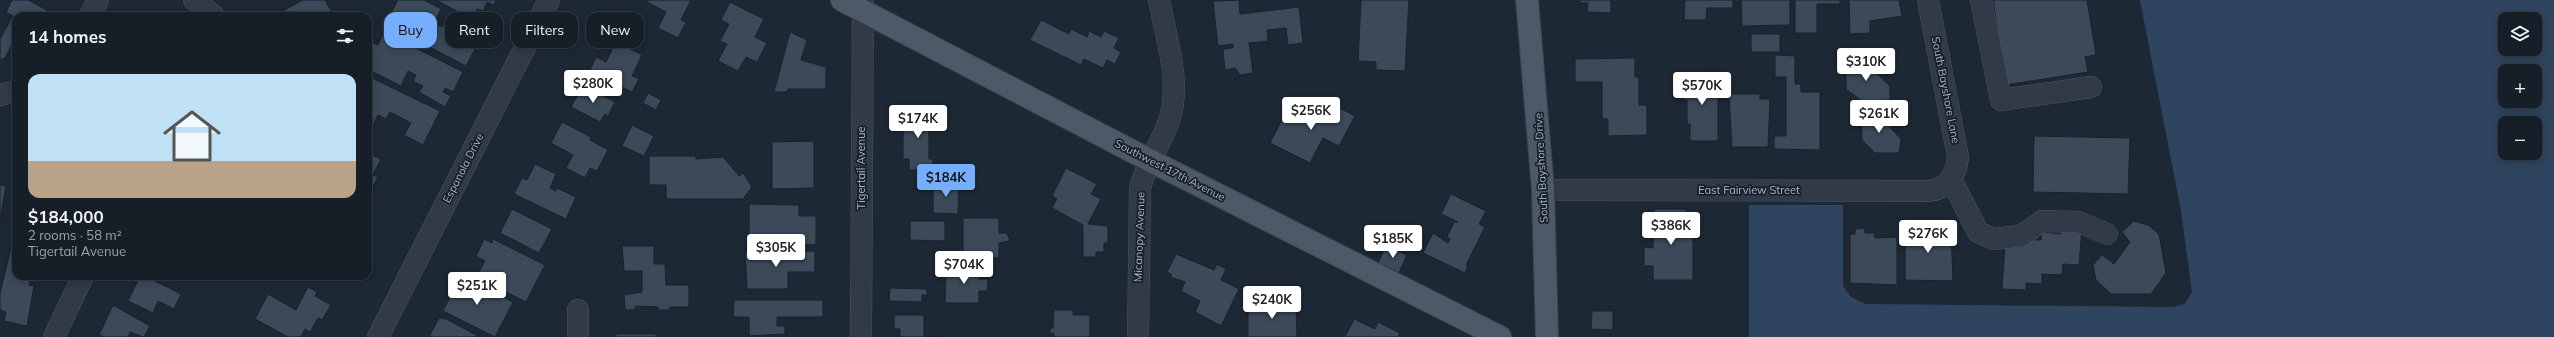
<!DOCTYPE html>
<html lang="en">
<head>
<meta charset="utf-8">
<style>
  :root { --surface:#161e28; --page:#1f2730; --text:#f1f3f6; --muted:#9ea2a8; --line:#353c45; --accent:#76aefd }
  body { margin:0; font-family:Mulish,sans-serif; background:var(--page); color:var(--text); height:100vh; display:flex; flex-direction:column; font-size:15px; white-space:nowrap }
  * { box-sizing:border-box; margin:0 }
  p { font-size:13px; color:var(--muted) }
  .icon { flex:none; width:22px; height:22px; fill:none; stroke:currentColor; stroke-width:2; stroke-linecap:round; stroke-linejoin:round }
  .map { position:relative; flex:1; overflow:hidden }
  .details { position:absolute; left:12px; top:12px; width:360px; height:268px; display:flex; flex-direction:column; background:var(--surface); border-radius:12px; box-shadow:0 2px 10px #0003,0 0 0 1px var(--line) }
  .details>* { flex:none }
  .hud { position:absolute; left:384px; top:12px; width:380px; height:36px; display:flex; gap:8px }
  .controls { position:absolute; left:2498px; top:12px; display:grid; gap:8px }
  .controls a { display:grid; place-items:center; width:44px; height:44px; border-radius:8px; background:var(--surface); box-shadow:0 2px 10px #0003,0 0 0 1px var(--line); font-size:20px }
  .price { position:absolute; translate:-50% -34px; padding:0 9px; border-radius:4px; background:#fff; color:#222; font-size:13px; line-height:26px; filter:drop-shadow(0 1px 2px #0008) }
  .price::after { content:''; position:absolute; left:50%; top:24px; width:12px; height:9px; margin-left:-6px; background:inherit; clip-path:polygon(0 0,100% 0,50% 100%) }
  .price.selected { background:var(--accent); color:#111 }
  ul { padding:0; list-style:none }
  li { display:grid; align-content:center; gap:8px; height:212px; padding:0 16px }
  li+li { border-top:1px solid var(--line) }
  li span { display:grid; place-items:center; height:124px; border-radius:12px; color:#555 }
  li>.icon { margin-inline-start:auto }
  span .icon { width:72px; height:72px; fill:#fffc; stroke-width:1 }
  li b { font-size:17px }
  h2 { display:flex; justify-content:space-between; align-items:center; height:48px; padding:0 16px; font-size:17px }
  .pill { padding:0 14px; border-radius:12px; background:var(--surface); box-shadow:0 2px 10px #0003,0 0 0 1px var(--line); font-size:14px; line-height:36px }
  .pill.selected { background:var(--accent); color:#111 }
  .map>svg:first-child { display:block }
  .water { fill:#2f445e; fill-rule:evenodd }
  .building { fill:#3b4959; stroke:#19212c }
  .lines { fill:none; stroke-linecap:round; stroke-linejoin:round }
  .minor-casing { stroke:#4b5561; stroke-width:22 }
  .major-casing { stroke:#3a434f; stroke-width:24 }
  .minor { stroke:#313a46; stroke-width:21 }
  .major { stroke:#4e5967; stroke-width:22 }
  .labels { text-anchor:middle; stroke-width:3.5; stroke-linejoin:round; paint-order:stroke }
  .street-label { font-size:11px; fill:#aab5c4; stroke:#171f2a }
</style>
</head>
<body>
<div class="map">
<svg width="2554" height="337" viewBox="0 0 2554 337">
  <rect width="100%" height="100%" fill="#1d2835"/>
  <path class="water" d="M2140,0H2554V337H1749V205H1843V286L1851,297L1866,304L2173,307L2185,304L2192,292L2181,211ZM2505,19H2535V49H2505ZM2505,71H2535V101H2505ZM2505,123H2535V153H2505Z"/>
  <path class="building" d="M12,0H28L47,10L44,16H16V47L11,46L5,58L0,60V39L13,16L6,12Z
    M303,0H325L334,16H279L277,14Z
    M398,0H424L441,9L434,23L442,27L450,12L485,30L466,66L389,26L396,13L392,11Z
    M436,0H496L494,5L487,2L483,11L477,9L472,19Z
    M649,0H691L681,20L686,22L678,38L658,28L666,12L647,2Z
    M1239,0L1240,14L1299,7L1303,43L1288,45L1286,28L1267,30L1268,41L1249,43L1253,73L1240,75L1235,68L1225,70L1223,49L1233,48V44L1218,46L1213,1Z
    M1361,0H1409L1405,71L1376,70V62L1358,61Z
    M1580,0H1611V13L1587,12L1588,3H1580Z
    M1685,0H1733V8H1707L1706,20H1684Z
    M1741,0H1790V25L1742,26Z
    M1795,0H1846V1H1840V4H1817V33H1795Z
    M1849,0H1899L1902,16L1870,21V33L1850,34Z
    M1993,0H2087L2096,55L2085,57L2088,72L2006,85Z
    M730,2L764,19L755,37L767,43L757,62L746,57L738,71L718,61L727,44L720,41L729,24L721,20Z
    M1041,20L1069,34L1071,29L1087,37L1089,31L1101,37L1104,31L1119,38L1114,48L1121,52L1115,64L1107,60L1103,68L1084,59L1081,65L1030,40Z
    M384,32L463,72L453,92L445,88L443,92L451,96L445,107L419,92L423,86L413,81L416,75L408,71L401,86L371,71L373,68L368,66V53L373,43L378,45Z
    M790,32L807,40L801,60L826,67V89H788L787,92H774Z
    M1751,34H1780V52H1751Z
    M616,42L642,55L632,76L639,79L632,92L617,85L616,88L596,78L598,75L590,70L596,57L606,62Z
    M1775,55L1795,56V84H1801V92H1820V150L1774,149V136H1786V77H1775Z
    M1860,57L1890,86V100L1863,102L1846,89V60Z
    M1635,58V77H1639V105H1647V135L1608,136V119H1602V82H1575V59Z
    M1718,72V141H1690V124H1687V100L1684,101V74Z
    M368,76L440,111L423,145L404,135L411,123L390,112L386,119L378,115L373,125L368,122Z
    M583,85L615,102L608,116L605,114L600,122L571,107Z
    M648,93L661,100L656,110L643,103Z
    M1729,94H1760V99H1770L1768,147H1732Z
    M1330,103L1355,116L1339,146L1323,138L1310,163L1270,143L1290,104L1321,121Z
    M909,109H934V121L929,120V159H933V170H909V159H903V120H910Z
    M1874,111L1901,139L1899,153H1875L1862,140L1861,113Z
    M562,122L591,137L590,140L608,150L597,171L590,168L585,178L566,168L573,155L551,143Z
    M632,125L654,136L644,156L622,146Z
    M2034,136L2130,138L2128,194L2033,192Z
    M814,141V188L772,189V142Z
    M368,153L381,159L373,175L378,177L368,196Z
    M649,156H696V159L723,157L739,176L743,173L752,187L743,199H666V185H649Z
    M535,164L556,174L550,188L556,191L557,188L576,197L566,219L514,194L522,178L527,180Z
    M1066,168L1097,184L1091,194L1101,199L1088,224L1108,226V243H1104V252H1096V257H1083V225L1052,208L1057,199L1052,196Z
    M933,182H959L958,214L933,213Z
    M0,185L6,186L0,219Z
    M1451,194L1486,211L1479,224L1485,227L1466,265L1468,266L1465,273L1423,253L1433,233L1448,243L1450,239L1447,237L1454,222H1458L1441,214Z
    M749,204L799,205V216H816V245L749,243Z
    M512,209L552,229L539,253L500,233Z
    M1654,209H1686V226H1693V280H1653V266H1644V247L1653,248Z
    M963,218H999V233H1007L1010,241L999,243V258H963Z
    M910,221H945V241L910,240Z
    M2134,221L2148,225L2159,234L2166,273L2151,294H2111L2096,280L2093,265L2102,255L2114,264L2130,242L2122,232Z
    M1905,226H1930L1931,230H1951L1953,281L1905,280Z
    M2061,226L2082,228L2079,265L2063,264L2062,275L2042,274V284L2026,283V290L2002,289L2005,245L2023,246V239L2041,240L2042,232L2061,234Z
    M1865,228V233H1874L1875,238L1897,237V285L1850,283V234H1855V229Z
    M15,232L16,276H31L29,285L34,286L27,326L4,321L6,312L0,310V293Z
    M484,239L492,243L493,239L545,265L526,302L476,277L485,261L476,256Z
    M622,246H654V264H665L666,285H689V307H670L669,310H659L658,307L635,306V310H625L624,295L642,292V271H624Z
    M1386,246L1407,255L1399,273L1378,263Z
    M815,251V272H788V289H747L745,252Z
    M1176,254L1214,270L1217,264L1226,269L1221,280L1239,289L1221,326L1195,312L1200,301L1181,291L1185,282L1170,277L1172,275L1167,272Z
    M946,267H980L979,279H988L987,291H979V303H945Z
    M458,274L513,302L495,337L443,311L450,297L447,296Z
    M140,276H145L181,294L174,309L158,301L153,313L128,301Z
    M308,287L317,292L315,296L331,305L322,320L318,318L310,332L305,329L301,337H288L255,319L268,294L296,310Z
    M890,288L927,289V295H922V302L889,301Z
    M734,300H823V317H777V326H785V334L749,336V317H733Z
    M1248,300H1272V304H1296L1297,337H1248Z
    M113,305L150,326L144,337L130,332L128,337H104L99,335Z
    M1054,310H1073V315H1090V337H1054V333L1050,334V328H1053Z
    M1592,311H1613V330L1591,329Z
    M894,315H924V336L941,337H900V329H894Z
    M439,318L446,319L480,337H429Z
    M1354,319L1375,329L1378,322L1400,333L1398,337H1345Z
    M616,334H656V337H616Z"/>
  <g class="lines">
    <defs>
      <path id="minor" d="M194,0L214,16
        M1981,0L2001,100L2091,87
        M90,16L98,0
        M0,95L16,91
        M1951,179L1978,232L1993,239L2021,236L2042,221L2079,222L2107,234
        M1543,190L1928,191C1948,189 1956,176 1958,157L1928,0
        M54,337L83,276
        M378,337L549,0
        M578,337V310
        M861,337L863,0
        M1138,337L1140,189C1145,165 1161,144 1169,121C1182,83 1166,38 1159,0"/>
      <path id="major" d="M842,0L1151,161L1500,337
        M1527,0L1543,190L1547,337"/>
    </defs>
    <use href="#minor" class="minor-casing"/>
    <use href="#major" class="major-casing"/>
    <use href="#minor" class="minor"/>
    <use href="#major" class="major"/>
  </g>
  <g class="labels">
    <g class="street-label">
      <text transform="translate(1946 90) rotate(79)" y="4">South Bayshore Lane</text>
      <text transform="translate(463 168) rotate(-63)" y="4">Espanola Drive</text>
      <text transform="translate(861 168) rotate(-90)" y="4">Tigertail Avenue</text>
      <text transform="translate(1541 168) rotate(-93)" y="4">South Bayshore Drive</text>
      <text transform="translate(1170 170) rotate(27)" y="4">Southwest 17th Avenue</text>
      <text x="1749" y="194">East Fairview Street</text>
      <text transform="translate(1139 237) rotate(-88)" y="4">Micanopy Avenue</text>
    </g>
  </g>
</svg>
<div class="controls">
<a><svg class="icon" aria-label="layers" viewBox="0 0 24 24"><path d="M12 4l9 5-9 5-9-5zM3 14l9 5 9-5"/></svg></a>
<a>+</a>
<a>−</a>
</div>
<b class="price" style="left:1866px;top:82px">$310K</b>
<b class="price" style="left:593px;top:104px">$280K</b>
<b class="price" style="left:1702px;top:106px">$570K</b>
<b class="price" style="left:1311px;top:131px">$256K</b>
<b class="price" style="left:1879px;top:134px">$261K</b>
<b class="price" style="left:918px;top:139px">$174K</b>
<b class="price selected" style="left:946px;top:198px">$184K</b>
<b class="price" style="left:1671px;top:246px">$386K</b>
<b class="price" style="left:1928px;top:254px">$276K</b>
<b class="price" style="left:1393px;top:259px">$185K</b>
<b class="price" style="left:776px;top:268px">$305K</b>
<b class="price" style="left:964px;top:285px">$704K</b>
<b class="price" style="left:477px;top:306px">$251K</b>
<b class="price" style="left:1272px;top:320px">$240K</b>
<div class="hud">
<a class="pill selected">Buy</a>
<a class="pill">Rent</a>
<a class="pill">Filters</a>
<a class="pill">New</a>
</div>
<section class="details">
<h2>14 homes<svg class="icon" aria-label="filters" viewBox="0 0 24 24"><path d="M4 7h16M4 17h16"/><circle cx="9" cy="7" r="2"/><circle cx="15" cy="17" r="2"/></svg></h2>
<ul>
<li><span style="background:linear-gradient(#bfe0f5 70%,#b9a48a 0)"><svg class="icon" aria-label="home" viewBox="0 0 24 24"><path d="M3 11l9-7 9 7M6 9v11h12V9"/></svg></span><div><b>$184,000</b><p>2 rooms · 58 m²</p><p>Tigertail Avenue</p></div></li>
</ul>
</section>
</div>
</body>
</html>
